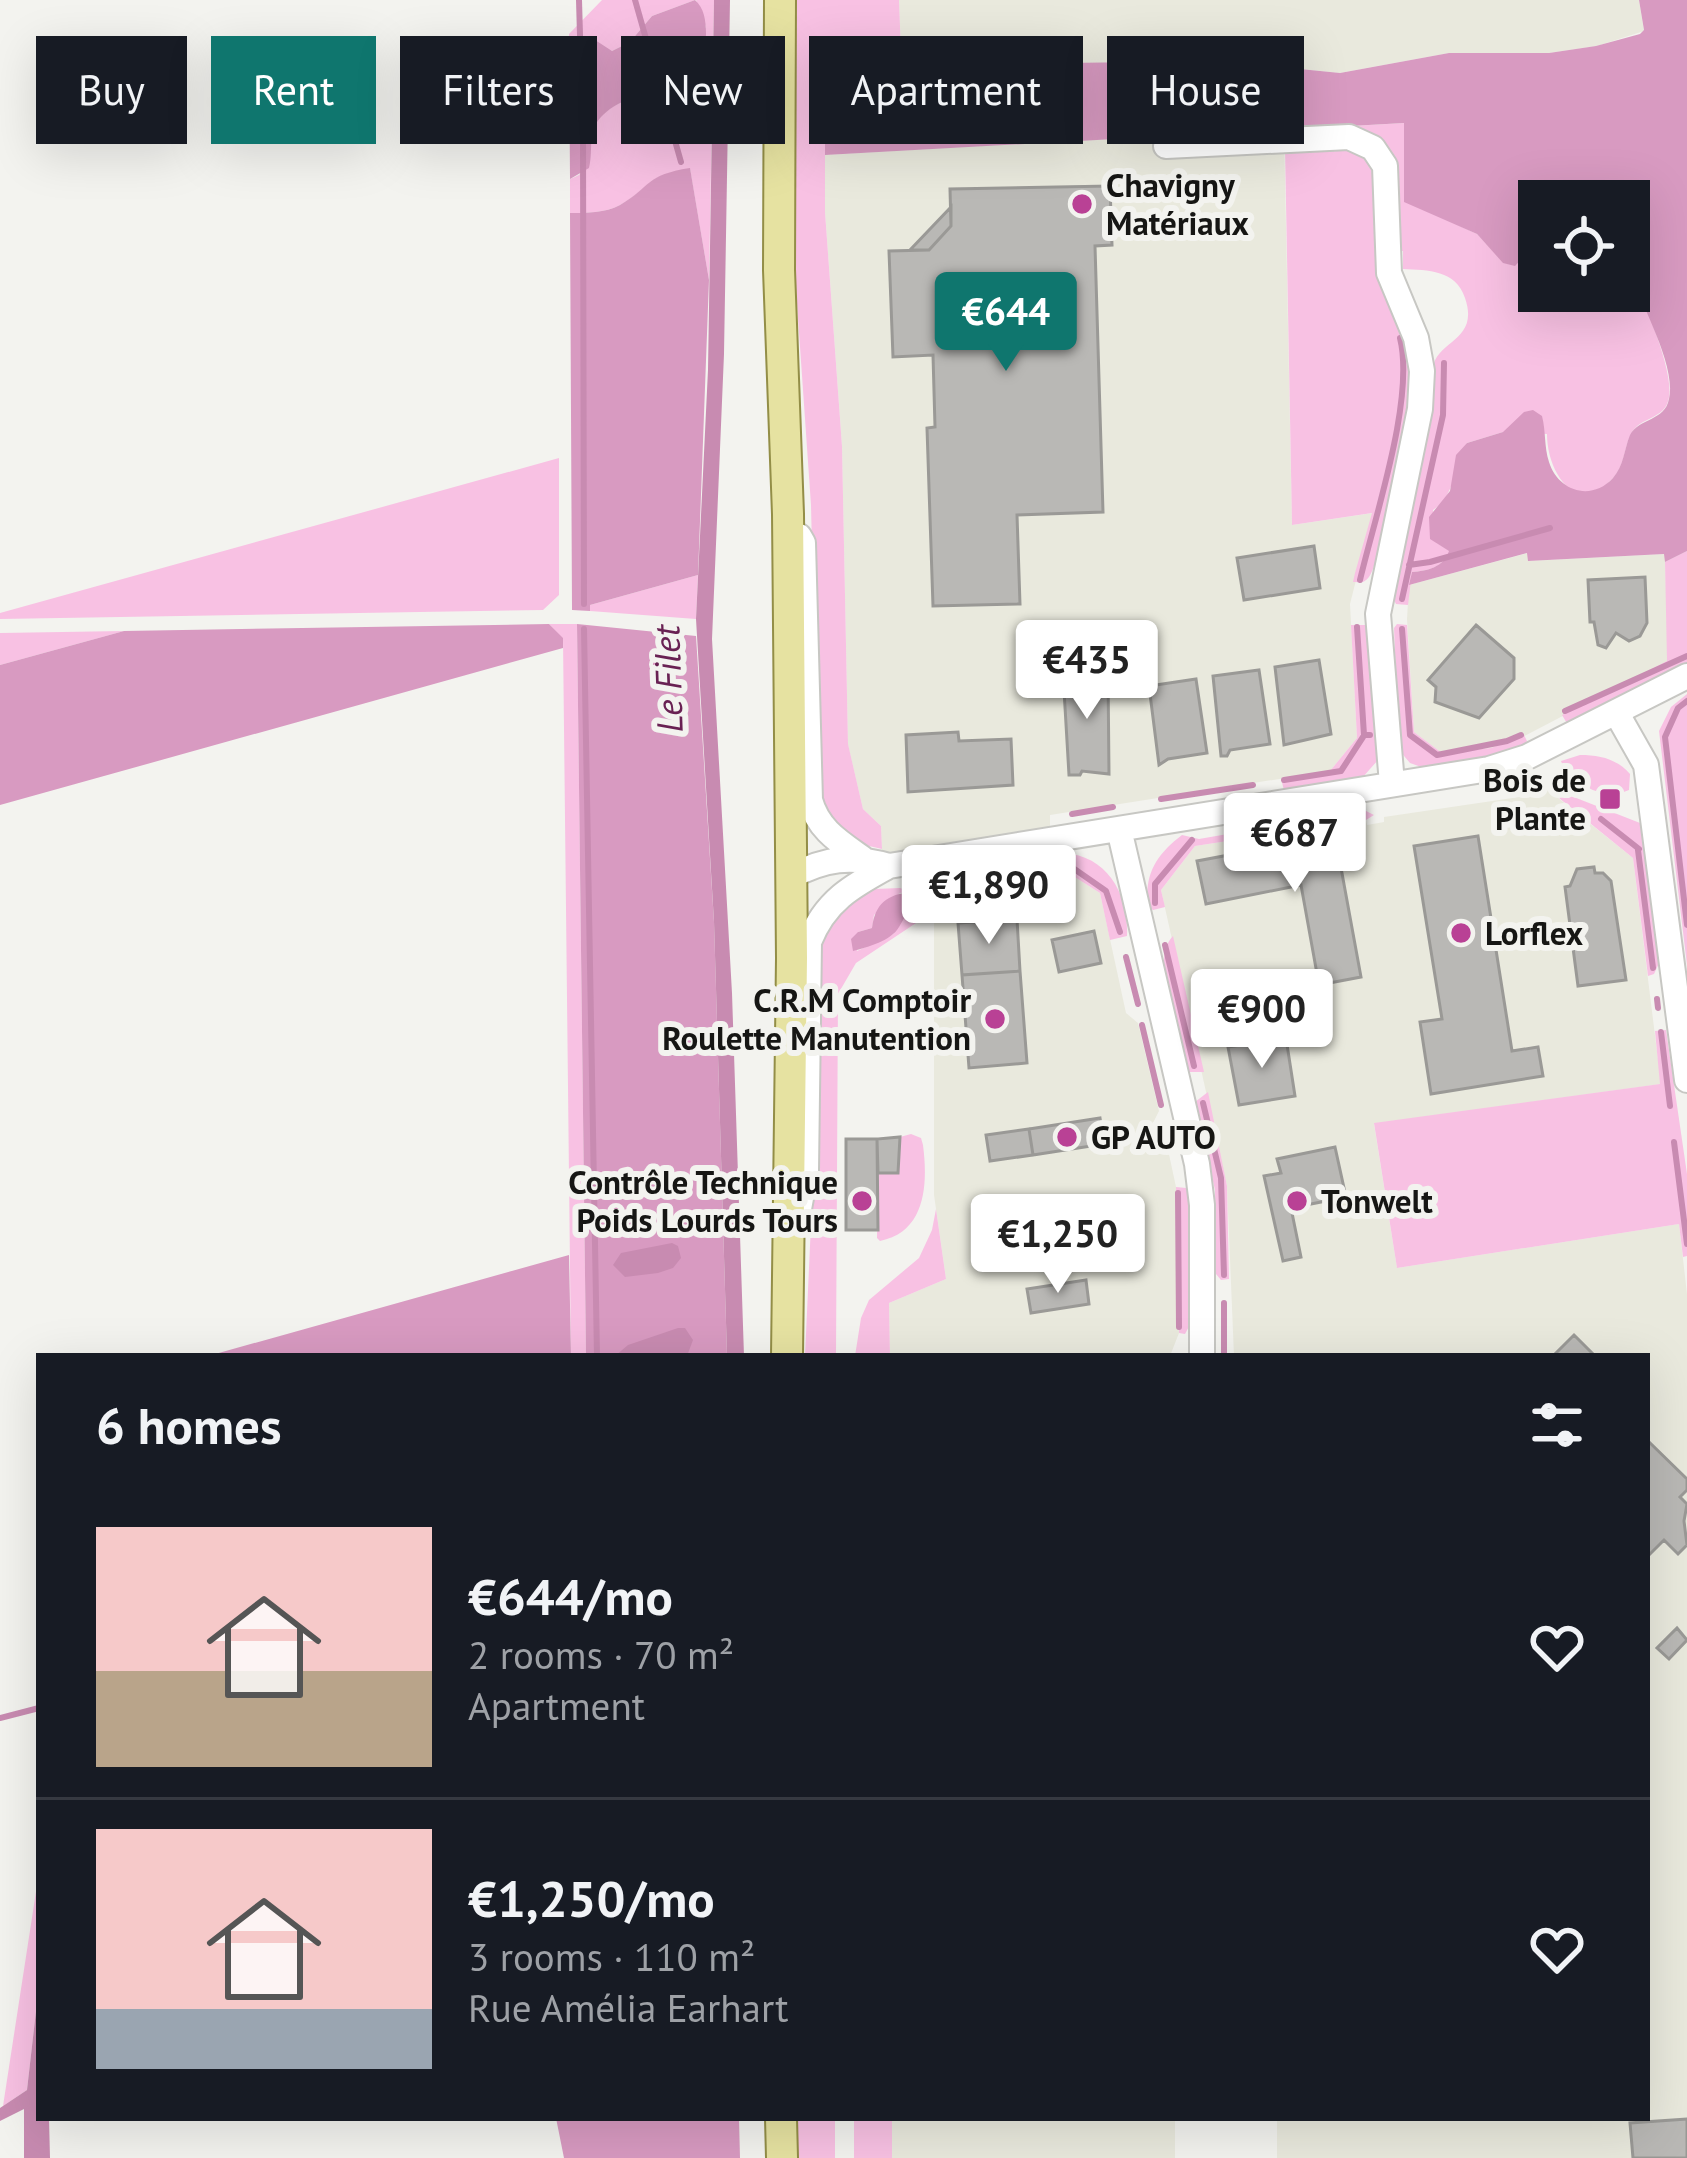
<!DOCTYPE html>
<html lang="en">
<head>
<meta charset="utf-8">
<style>
  :root { --surface:#171b24; --page:#20242c; --text:#f1f3f6; --muted:#9ea1a6; --line:#363941; --accent:#0f766e }
  body { margin:0; font-family:"PT Sans",sans-serif; background:var(--page); color:var(--text); height:100vh; display:flex; flex-direction:column; font-size:45px; white-space:nowrap }
  * { box-sizing:border-box; margin:0 }
  p { font-size:39px; color:var(--muted) }
  .icon { flex:none; width:66px; height:66px; fill:none; stroke:currentColor; stroke-width:2; stroke-linecap:round; stroke-linejoin:round }
  .map { position:relative; flex:1; overflow:hidden }
  .sheet { position:absolute; left:36px; top:1353px; width:1614px; height:768px; display:flex; flex-direction:column; background:var(--surface); border-radius:0px; box-shadow:0 12px 48px #0002 }
  .sheet>* { flex:none }
  .banner { position:absolute; left:36px; top:36px; width:1617px; height:108px; display:flex; gap:24px }
  .buttons { position:absolute; left:1518px; top:180px; display:grid; gap:24px }
  .buttons a { display:grid; place-items:center; width:132px; height:132px; border-radius:0px; background:var(--surface); box-shadow:0 12px 48px #0002; font-size:60px }
  .price { position:absolute; translate:-50% -102px; padding:0 27px; border-radius:12px; background:#fff; color:#222; font-size:39px; line-height:78px; filter:drop-shadow(0 3px 6px #0008) }
  .price::after { content:''; position:absolute; left:50%; top:72px; width:36px; height:27px; margin-left:-18px; background:inherit; clip-path:polygon(0 0,100% 0,50% 100%) }
  .price.selected { background:var(--accent); color:#fff }
  ul { padding:0; list-style:none }
  li { display:flex; align-items:center; gap:36px; height:300px; padding:0 60px }
  li+li { border-top:3px solid var(--line) }
  li span { display:grid; place-items:center; flex:none; width:336px; height:240px; border-radius:0px; color:#555 }
  li>.icon { margin-inline-start:auto }
  span .icon { width:144px; height:144px; fill:#fffc; stroke-width:1 }
  li b { font-size:51px }
  h2 { display:flex; justify-content:space-between; align-items:center; height:144px; padding:0 60px; font-size:51px }
  .pill { padding:0 42px; border-radius:0px; background:var(--surface); box-shadow:0 12px 48px #0002; font-size:42px; line-height:108px }
  .pill.selected { background:var(--accent); color:#fff }
  .map>svg:first-child { display:block }
  .built { fill:#e9e9dd }
  .green { fill:#f8c1e3 }
  .forest { fill:#d89ac1 }
  .water { fill:#c88bb1 }
  .lines { fill:none; stroke-linecap:round; stroke-linejoin:round }
  .stream { stroke:#c88bb1; stroke-width:6 }
  .building { fill:#b9b8b5; stroke:#9a9996; stroke-width:3 }
  .minor-casing { stroke:#c7c7c3; stroke-width:28 }
  .major-casing { stroke:#938e47; stroke-width:34 }
  .minor { stroke:#fff; stroke-width:24 }
  .major { stroke:#e6e2a1; stroke-width:30 }
  .poi-dot { fill:#b94195; stroke:#f3f3ef; stroke-width:4.5 }
  .labels { text-anchor:middle; stroke-width:12; stroke-linejoin:round; paint-order:stroke }
  .poi-label { font-size:33px; font-weight:bold; fill:#161614; stroke:#f3f3ef; text-anchor:start }
  .water-label { font-size:36px; font-style:italic; fill:#692153; stroke:#f3f3ef }
</style>
</head>
<body>
<div class="map">
<svg width="1687" height="2158" viewBox="0 0 1687 2158">
  <rect width="100%" height="100%" fill="#f3f3ef"/>
  <path class="built" d="M899,0H1639L1644,31L1597,46L1549,53H1449L1340,73L1222,61H1129L902,78Z
    M1284,129L1292,525L1373,513L1350,604L1357,738L1330,771L1050,815V829L882,856L881,826L863,809L848,745L842,446L825,212V155Z
    M1528,553L1529,561L1665,554L1668,661L1513,742L1491,748L1442,753L1414,732L1407,619L1409,585Z
    M1542,785L1633,858L1661,1084L1374,1124L1397,1268L1679,1224L1687,1294V2158H1277V2118H1647V1356H1234L1227,1186L1161,890L1195,846L1366,820L1367,825L1384,822V817L1533,795V786Z
    M1051,862L1100,893L1126,1013L1138,1023L1159,1111L1154,1121L1164,1131L1176,1187L1179,1333L1170,1356H890L889,1303L946,1279L934,1195V881Z
    M892,2118H1175V2158H892Z"/>
  <path class="green" d="M602,0H695L652,16L630,42L612,51L580,39L569,43V34Z
    M696,0H714L709,280L690,169C645,175 652,187 620,205C605,213 586,213 570,213V179C599,169 583,152 592,130C603,101 643,95 669,89L706,27Z
    M787,0H899L902,78L954,73C919,121 884,96 834,94L825,115V212L842,446L848,744L863,809L881,826L882,849L848,841L818,804L811,505L790,203Z
    M1405,123L1447,220L1477,234L1504,263L1535,247L1539,240V291H1629V263C1640,294 1674,368 1669,397C1666,420 1640,416 1631,434C1624,448 1625,464 1614,477C1577,519 1547,473 1547,434L1503,432L1467,443C1451,469 1457,494 1433,510L1437,543L1450,551C1444,567 1427,571 1412,572L1408,605L1396,604L1392,596C1408,520 1426,444 1433,368C1436,340 1480,341 1465,298C1456,270 1428,270 1403,269V251H1398C1396,203 1409,140 1351,126Z
    M1342,147C1396,156 1371,244 1381,285C1387,308 1406,328 1411,352C1415,376 1383,559 1369,577C1363,584 1362,582 1353,582L1355,573L1372,513L1292,525L1285,149Z
    M559,458V595L543,610L0,619V613Z
    M1687,551V667L1568,725L1562,715L1667,661L1665,562Z
    M698,575L696,619L590,611V605Z
    M549,624H577L586,1356H571L563,639Z
    M1397,624L1407,625L1414,732L1442,753L1491,748L1524,735L1527,741L1523,748L1495,758L1424,768L1410,763L1399,750L1394,628Z
    M1351,625H1366L1369,630L1378,760L1362,778L1284,790L1281,779L1330,771L1357,738Z
    M124,631L0,665V633Z
    M1687,694V965L1659,731L1671,707Z
    M1580,755C1600,755 1617,759 1630,774L1629,790C1606,801 1570,785 1561,761Z
    M1561,792L1640,823L1660,961L1654,974L1648,976L1633,858L1559,798Z
    M1364,810L1374,815L1366,820L1195,846L1161,890L1165,907L1153,910L1148,906C1144,874 1157,854 1182,835L1199,839Z
    M1064,853C1108,856 1129,895 1127,936L1110,940L1100,893L1051,862L1023,867L1030,858Z
    M900,888L912,892L900,893L874,915L872,928L858,932L857,951L893,934L904,915L918,903L916,923L856,963L838,994L836,1356H805L816,1114L818,946L843,905L875,889Z
    M1173,936L1204,1072H1189L1186,1068C1178,1036 1149,960 1173,936Z
    M1666,1030L1687,1174V1256L1683,1257L1679,1224L1397,1268L1374,1123L1660,1084L1655,1031Z
    M1208,1092L1227,1186L1229,1279L1221,1280L1216,1274L1215,1190L1195,1102Z
    M911,1134L921,1138L923,1145C928,1184 926,1232 880,1241L877,1238L878,1173L898,1172L900,1137Z
    M1176,1187L1186,1188L1189,1197L1192,1321L1185,1334L1179,1333Z
    M936,1209L946,1279L889,1303L890,1356H855L861,1318L869,1300L919,1258L932,1230Z
    M39,1872V1985L27,2090L3,2106Z
    M795,2118H835V2158H795Z
    M854,2118H892V2158H854Z"/>
  <path class="forest" d="M695,0C704,8 706,20 706,34C704,104 640,80 603,115C586,131 594,148 589,168L570,179L569,43L592,38L612,51L630,42L652,16Z
    M1639,0H1687V551L1665,562L1664,554L1528,561L1527,553L1409,585L1412,572C1427,571 1444,567 1449,551L1430,539L1429,517L1450,491L1456,455L1467,443L1503,432L1524,412L1533,410L1542,416C1546,431 1544,447 1549,462C1558,491 1591,502 1613,478C1624,465 1624,450 1630,435C1639,418 1665,421 1669,399C1677,363 1638,303 1630,266C1626,246 1629,222 1629,201C1598,201 1569,201 1539,201V240L1515,266L1503,263L1477,234L1404,202V123L825,155V115L838,87L847,84C858,86 864,91 874,96C907,113 934,100 954,73L1064,63L1222,61L1340,73L1449,53H1549L1596,46L1640,34L1644,30Z
    M690,168L709,280L698,575L590,605V611L572,610L570,213C586,213 605,213 620,205C652,186 645,175 690,168Z
    M549,624L563,638V648L0,805V665L124,631Z
    M577,624L696,636L714,922L727,1356H586Z
    M912,892L918,903C906,911 906,916 899,927C891,941 868,947 853,951L851,939L858,932L872,928C875,904 887,894 912,892Z
    M569,1255L571,1356H208Z
    M556,2118H739L740,2158H564Z"/>
  <path class="water" d="M714,0H730L724,354L712,639L732,993L744,1356H727L714,922L696,619L708,370Z
    M672,1243L678,1246L681,1258L673,1268L658,1273L625,1277L613,1265L621,1253Z
    M678,1328H685L693,1340L687,1356H615L628,1345Z
    M39,1985V2118H49L50,2158H24V2109L0,2121V2108L27,2090Z"/>
  <g class="lines">
    <path class="stream" d="M579,0L583,140L584,604
      M635,0L681,162
      M1409,565L1430,562L1550,528
      M1360,580C1375,516 1415,399 1400,338
      M1402,599L1443,415L1444,363
      M1357,627L1364,735H1370
      M584,629L597,1356
      M1402,629L1410,735L1437,755L1507,741L1521,735
      M1687,701L1678,708L1665,737L1687,925
      M1565,711L1687,656
      M1284,780L1341,771L1363,737
      M1161,799L1253,785
      M1072,814L1113,807
      M1601,819L1639,849
      M1638,850L1653,968
      M1060,859L1106,891L1120,932
      M1155,903V884L1192,840
      M1165,945L1194,1066
      M1126,957L1138,1004
      M1657,999L1658,1008
      M1142,1025L1161,1105
      M1661,1032L1670,1106
      M1203,1103L1221,1178L1224,1275
      M1674,1142L1687,1244
      M1178,1193L1179,1327
      M1224,1356V1303
      M0,1718L39,1708"/>
  </g>
  <path class="building" d="M1110,186L1112,245L1095,246L1103,512L1017,515L1020,604L933,606L927,428L935,427L933,355L893,357L889,251L929,250L951,226L950,189Z
    M951,207V226L929,250H910Z
    M1314,546L1320,588L1244,600L1237,558Z
    M1645,577L1647,623L1640,636L1629,641L1616,633L1606,648L1598,645L1594,622H1590L1588,580Z
    M1476,625L1514,658V679L1479,718L1435,702L1436,687L1428,680Z
    M1319,660L1331,734L1284,745L1275,667Z
    M1259,670L1270,744L1230,750L1227,756H1221L1213,676Z
    M1108,672L1109,774L1082,771L1080,775H1069L1063,673Z
    M1196,679L1207,753L1168,759L1159,765L1149,686Z
    M958,732L959,741L1011,739L1013,785L908,792L906,735Z
    M1335,835L1361,977L1319,985L1301,885L1206,904L1197,861Z
    M1478,836L1512,1051L1538,1047L1543,1076L1431,1094L1420,1022L1442,1019L1414,846Z
    M1594,867L1595,873H1603L1611,881L1626,980L1578,986L1565,887L1570,886L1577,869Z
    M1017,919L1020,971L962,975L958,923Z
    M1094,931L1101,963L1059,972L1052,940Z
    M1020,971L1027,1063L969,1068L962,975Z
    M1286,1038L1295,1096L1239,1105L1228,1047Z
    M1100,1118L1104,1144L1033,1155L1029,1129Z
    M1029,1129L1033,1155L990,1161L986,1135Z
    M900,1137L898,1173H878L877,1139Z
    M846,1139H877L878,1230H846Z
    M1335,1147L1346,1197L1291,1208L1301,1257L1283,1261L1264,1176L1281,1173L1277,1159Z
    M1113,1200L1127,1242L1110,1257L1066,1248Z
    M1086,1280L1089,1304L1031,1313L1027,1289Z
    M1574,1335L1595,1356H1553Z
    M1647,1440L1687,1479V1490L1680,1497L1687,1504L1684,1521L1687,1545L1678,1554L1664,1540L1647,1557Z
    M1677,1628L1687,1640L1669,1659L1657,1648Z
    M1687,2119V2158H1633L1630,2123Z"/>
  <g class="lines">
    <defs>
      <path id="minor" d="M1166,146L1349,137L1373,148L1385,166L1389,273L1416,338L1422,371L1420,409L1378,614L1392,784
        M799,536L803,543L810,800C818,829 838,841 862,858
        M1616,712L1646,765L1687,1080
        M1119,829L1197,1164L1202,1205V1356
        M790,877C825,858 851,855 889,866L1489,769L1527,757L1687,676
        M796,1225L806,1171L809,942C825,901 852,886 889,866"/>
      <path id="major" d="M780,0L779,270L788,514L792,958L787,1356
        M781,2118L782,2158"/>
    </defs>
    <use href="#minor" class="minor-casing"/>
    <use href="#major" class="major-casing"/>
    <use href="#minor" class="minor"/>
    <use href="#major" class="major"/>
  </g>
  <g class="poi-dot">
    <circle cx="1082" cy="204" r="12"/>
    <rect x="1598" y="787" width="24" height="24" rx="6"/>
    <circle cx="1461" cy="933" r="12"/>
    <circle cx="995" cy="1019" r="12"/>
    <circle cx="1067" cy="1137" r="12"/>
    <circle cx="862" cy="1201" r="12"/>
    <circle cx="1297" cy="1201" r="12"/>
  </g>
  <g class="labels">
    <g class="poi-label">
      <text x="1106" y="197">Chavigny<tspan x="1106" dy="38">Matériaux</tspan></text>
      <text x="1586" y="792" text-anchor="end">Bois de<tspan x="1586" dy="38">Plante</tspan></text>
      <text x="1485" y="945">Lorflex</text>
      <text x="971" y="1012" text-anchor="end">C.R.M Comptoir<tspan x="971" dy="38">Roulette Manutention</tspan></text>
      <text x="1091" y="1149">GP AUTO</text>
      <text x="838" y="1194" text-anchor="end">Contrôle Technique<tspan x="838" dy="38">Poids Lourds Tours</tspan></text>
      <text x="1321" y="1213">Tonwelt</text>
    </g>
    <g class="water-label">
      <text transform="translate(668 679) rotate(-92)" y="13">Le Filet</text>
    </g>
  </g>
</svg>
<div class="buttons">
<a><svg class="icon" aria-label="locate" viewBox="0 0 24 24"><circle cx="12" cy="12" r="6"/><path d="M12 2v4M12 18v4M2 12h4M18 12h4"/></svg></a>
</div>
<b class="price selected" style="left:1006px;top:374px">€644</b>
<b class="price" style="left:1087px;top:722px">€435</b>
<b class="price" style="left:1295px;top:895px">€687</b>
<b class="price" style="left:989px;top:947px">€1,890</b>
<b class="price" style="left:1262px;top:1071px">€900</b>
<b class="price" style="left:1058px;top:1296px">€1,250</b>
<div class="banner">
<a class="pill">Buy</a>
<a class="pill selected">Rent</a>
<a class="pill">Filters</a>
<a class="pill">New</a>
<a class="pill">Apartment</a>
<a class="pill">House</a>
</div>
<section class="sheet">
<h2>6 homes<svg class="icon" aria-label="filters" viewBox="0 0 24 24"><path d="M4 7h16M4 17h16"/><circle cx="9" cy="7" r="2"/><circle cx="15" cy="17" r="2"/></svg></h2>
<ul>
<li><span style="background:linear-gradient(#f6c9c9 60%,#b9a48a 0)"><svg class="icon" aria-label="home" viewBox="0 0 24 24"><path d="M3 11l9-7 9 7M6 9v11h12V9"/></svg></span><div><b>€644/mo</b><p>2 rooms · 70 m²</p><p>Apartment</p></div><svg class="icon" aria-label="heart" viewBox="0 0 24 24"><path d="M12 20l-8-8c-3-5 5-10 8-4 3-6 11-1 8 4z"/></svg></li>
<li><span style="background:linear-gradient(#f6c9c9 75%,#9aa5b1 0)"><svg class="icon" aria-label="home" viewBox="0 0 24 24"><path d="M3 11l9-7 9 7M6 9v11h12V9"/></svg></span><div><b>€1,250/mo</b><p>3 rooms · 110 m²</p><p>Rue Amélia Earhart</p></div><svg class="icon" aria-label="heart" viewBox="0 0 24 24"><path d="M12 20l-8-8c-3-5 5-10 8-4 3-6 11-1 8 4z"/></svg></li>
</ul>
</section>
</div>
</body>
</html>
